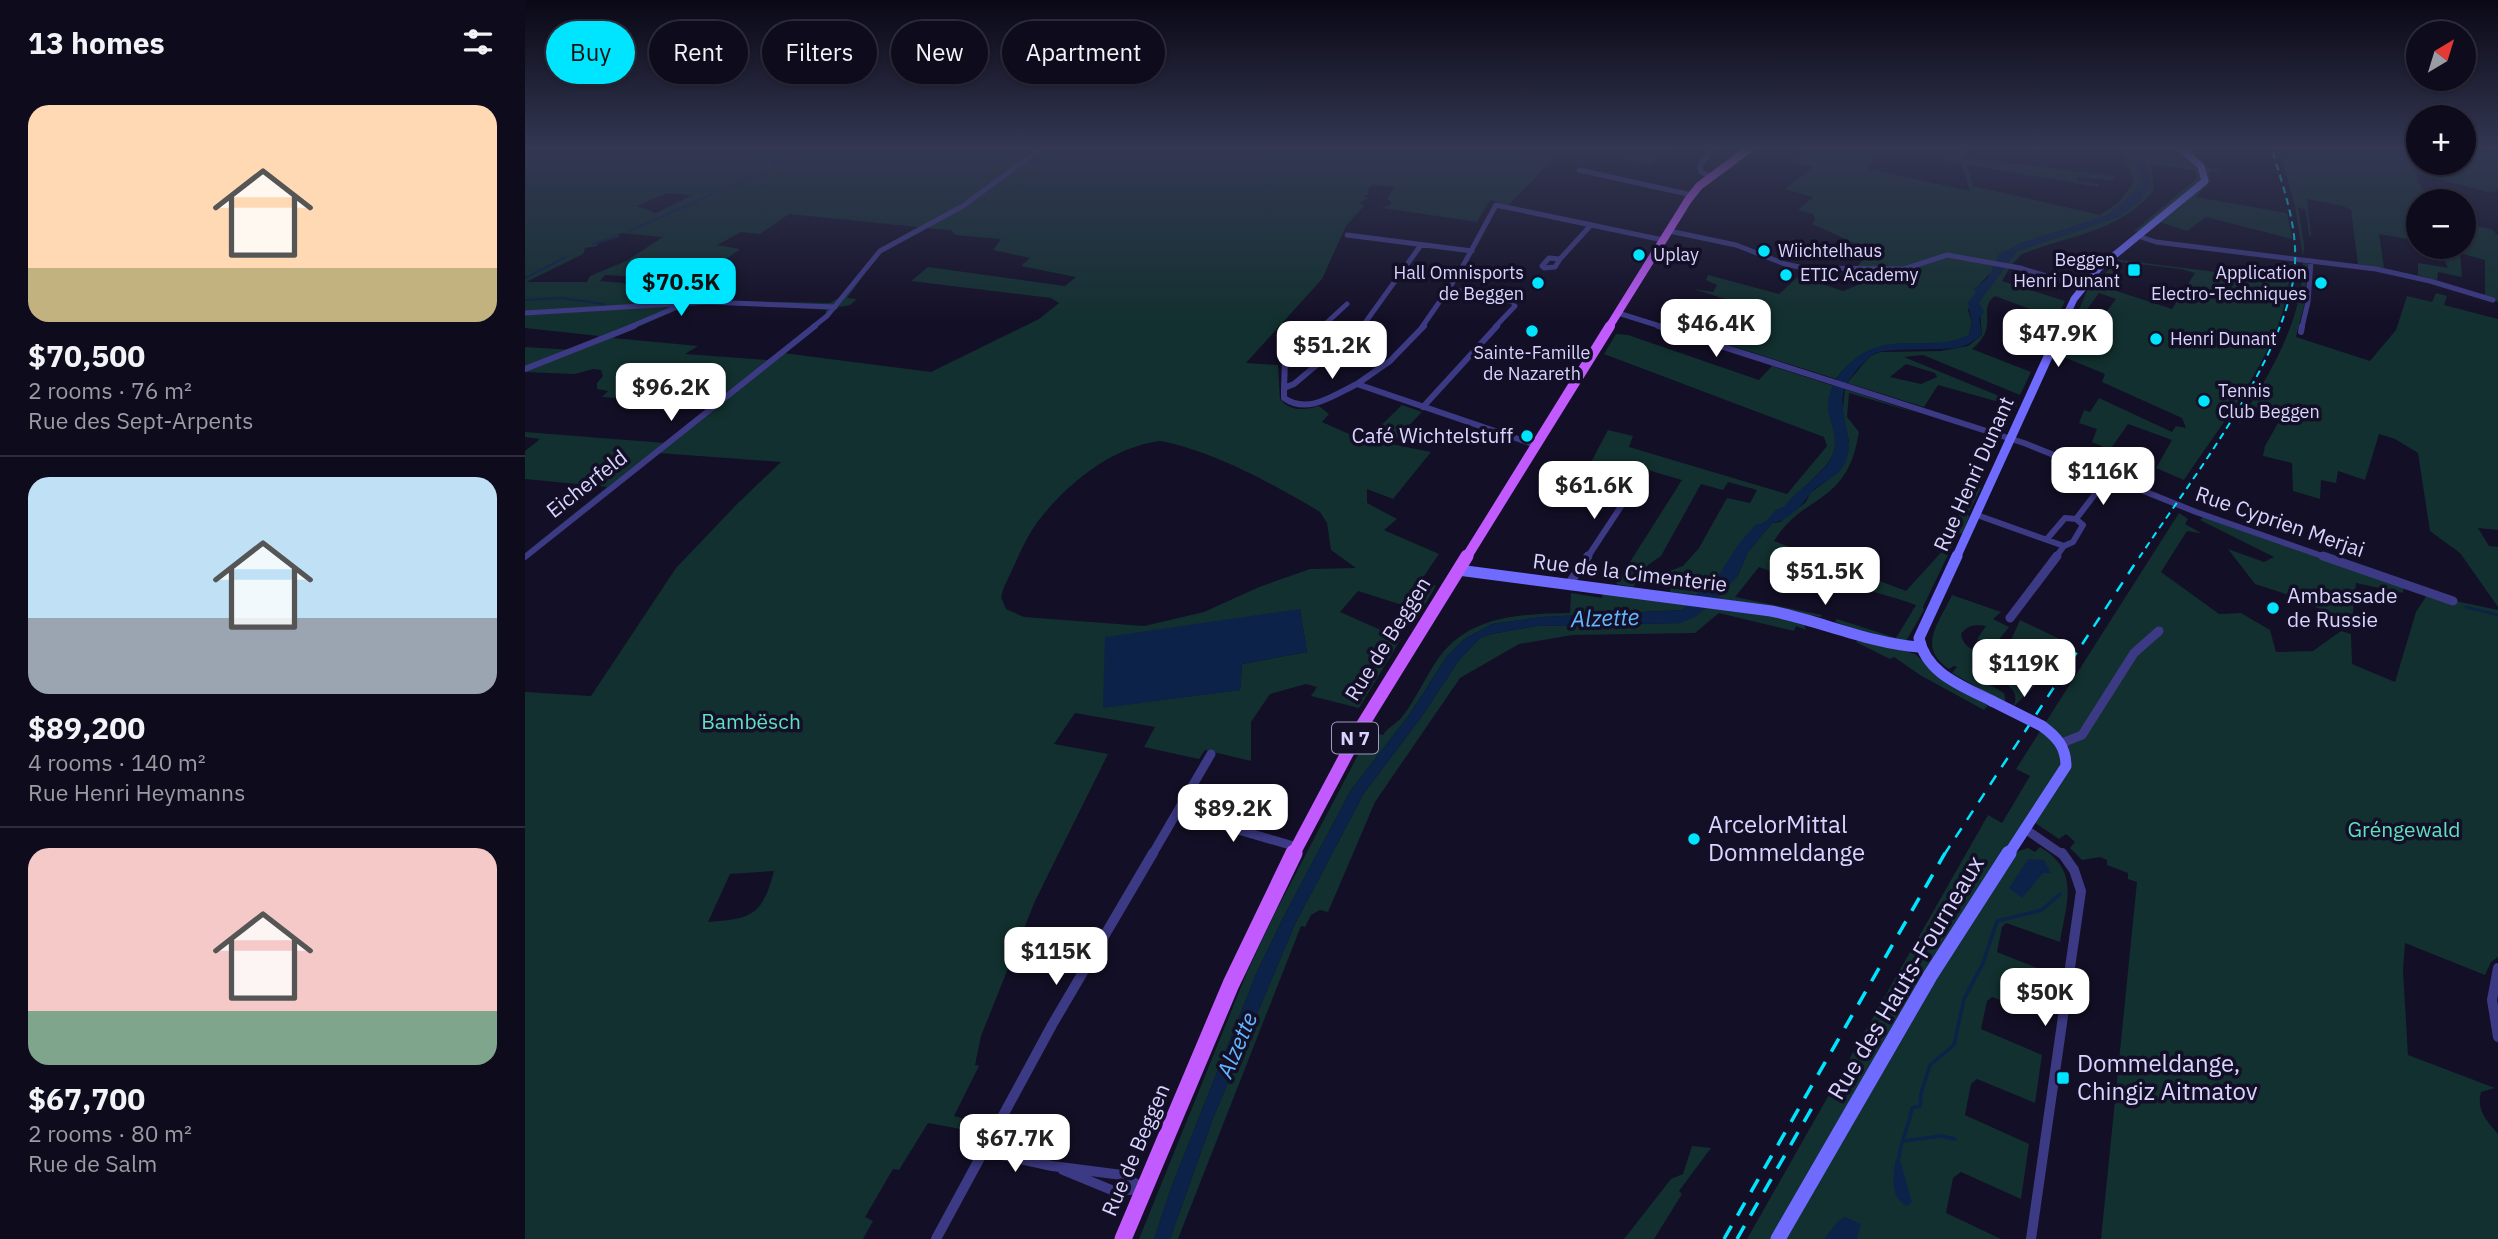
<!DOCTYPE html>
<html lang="en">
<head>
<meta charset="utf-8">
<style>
  :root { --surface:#0e0b1c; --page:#1c1929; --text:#f1f3f6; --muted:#9b9ba3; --line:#2e2b3b; --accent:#00e5ff }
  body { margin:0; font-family:"IBM Plex Sans",sans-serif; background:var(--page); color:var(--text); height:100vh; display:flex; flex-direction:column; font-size:26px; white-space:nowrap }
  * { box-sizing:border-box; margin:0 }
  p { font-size:23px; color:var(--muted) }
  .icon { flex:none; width:38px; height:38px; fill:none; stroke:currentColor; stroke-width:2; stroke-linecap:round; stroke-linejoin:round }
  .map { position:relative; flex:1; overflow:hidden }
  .details { display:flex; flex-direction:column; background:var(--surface); width:525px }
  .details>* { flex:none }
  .top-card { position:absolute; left:21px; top:21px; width:665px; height:63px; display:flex; gap:14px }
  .needle { width:46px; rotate:38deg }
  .tools { position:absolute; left:1881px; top:21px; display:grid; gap:14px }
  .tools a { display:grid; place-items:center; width:70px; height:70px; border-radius:50%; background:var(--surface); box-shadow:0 2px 5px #0004,0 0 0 2px var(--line); font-size:35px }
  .price { position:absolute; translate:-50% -60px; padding:0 16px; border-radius:14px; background:#fff; color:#222; font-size:23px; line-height:46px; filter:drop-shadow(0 2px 4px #0008) }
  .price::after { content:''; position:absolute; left:50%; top:42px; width:21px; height:16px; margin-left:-10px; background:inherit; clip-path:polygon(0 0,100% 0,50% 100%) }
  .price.on { background:var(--accent); color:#111 }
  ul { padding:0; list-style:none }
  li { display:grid; align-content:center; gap:14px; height:371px; padding:0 28px }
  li+li { border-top:2px solid var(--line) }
  li span { display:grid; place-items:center; height:217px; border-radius:21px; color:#555 }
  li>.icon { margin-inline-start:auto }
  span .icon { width:126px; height:126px; fill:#fffc; stroke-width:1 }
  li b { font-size:30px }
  h2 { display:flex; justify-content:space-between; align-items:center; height:84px; padding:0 28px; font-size:30px }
  .tag { padding:0 24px; border-radius:32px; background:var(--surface); box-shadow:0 2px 5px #0004,0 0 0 2px var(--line); font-size:24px; line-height:63px }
  .tag.on { background:var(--accent); color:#111 }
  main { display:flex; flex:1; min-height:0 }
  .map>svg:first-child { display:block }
  .green { fill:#12302f; fill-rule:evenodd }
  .water { fill:#0c2248 }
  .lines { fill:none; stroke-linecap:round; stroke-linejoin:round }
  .stream-far2 { stroke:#0c2248; stroke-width:2 }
  .stream-far1 { stroke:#0c2248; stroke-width:2.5 }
  .stream { stroke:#0c2248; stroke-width:3.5 }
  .street-far3 { stroke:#3d3a85; stroke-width:5 }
  .street-far2 { stroke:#3d3a85; stroke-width:6 }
  .street-far1 { stroke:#3d3a85; stroke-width:9 }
  .street { stroke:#3d3a85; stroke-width:10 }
  .secondary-far3 { stroke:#6f6bff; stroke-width:7 }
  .secondary-far2 { stroke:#6f6bff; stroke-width:9 }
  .secondary-far1 { stroke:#6f6bff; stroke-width:11 }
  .secondary { stroke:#6f6bff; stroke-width:15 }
  .primary-far3 { stroke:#c25bff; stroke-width:8 }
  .primary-far2 { stroke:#c25bff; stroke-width:10 }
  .primary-far1 { stroke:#c25bff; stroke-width:13 }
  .primary { stroke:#c25bff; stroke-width:17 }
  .rail-far2 { stroke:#00e5ff; stroke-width:2; stroke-dasharray:7 5; stroke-linecap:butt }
  .rail-far1 { stroke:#00e5ff; stroke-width:2.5; stroke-dasharray:11 10; stroke-linecap:butt }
  .rail { stroke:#00e5ff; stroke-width:3.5; stroke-dasharray:15 12; stroke-linecap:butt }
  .secondary-bridge { stroke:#6f6bff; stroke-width:11 }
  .poi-dot { fill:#00e5ff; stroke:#130f26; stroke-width:2.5 }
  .labels { text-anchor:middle; stroke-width:7; stroke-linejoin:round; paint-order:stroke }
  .far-poi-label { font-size:18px; fill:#d9d4ff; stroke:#130f26; text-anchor:start }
  .shield { fill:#130f26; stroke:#9e99be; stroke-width:2 }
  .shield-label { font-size:19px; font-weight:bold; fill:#d9d4ff }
  .poi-label { font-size:21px; fill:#d9d4ff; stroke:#130f26; text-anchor:end }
  .street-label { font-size:21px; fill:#d9d4ff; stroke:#130f26 }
  .park-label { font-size:21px; fill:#5fe0c0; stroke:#130f26 }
  .water-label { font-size:23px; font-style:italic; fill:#62b6ff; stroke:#130f26 }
  .near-poi-label { font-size:24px; fill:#d9d4ff; stroke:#130f26; text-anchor:start }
  .near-street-label { font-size:24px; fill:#d9d4ff; stroke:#130f26 }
</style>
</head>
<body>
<main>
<section class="details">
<h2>13 homes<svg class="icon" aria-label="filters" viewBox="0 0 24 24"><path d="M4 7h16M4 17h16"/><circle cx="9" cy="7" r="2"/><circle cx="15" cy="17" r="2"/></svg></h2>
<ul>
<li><span style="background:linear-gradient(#ffd9b3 75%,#c2b280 0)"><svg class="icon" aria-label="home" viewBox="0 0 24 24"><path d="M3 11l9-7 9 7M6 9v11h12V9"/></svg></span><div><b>$70,500</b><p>2 rooms · 76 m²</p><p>Rue des Sept-Arpents</p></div></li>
<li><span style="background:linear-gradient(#bfe0f5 65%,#9aa5b1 0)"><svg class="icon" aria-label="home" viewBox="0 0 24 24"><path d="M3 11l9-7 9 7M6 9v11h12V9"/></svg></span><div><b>$89,200</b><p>4 rooms · 140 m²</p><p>Rue Henri Heymanns</p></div></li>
<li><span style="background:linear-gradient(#f6c9c9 75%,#7fa58c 0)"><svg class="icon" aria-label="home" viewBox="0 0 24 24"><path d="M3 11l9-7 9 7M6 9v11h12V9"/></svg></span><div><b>$67,700</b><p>2 rooms · 80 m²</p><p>Rue de Salm</p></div></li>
</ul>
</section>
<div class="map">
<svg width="1973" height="1239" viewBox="0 0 1973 1239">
  <rect width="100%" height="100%" fill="#130f26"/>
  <path class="green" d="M0,149H1145L1144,154L1174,160L1148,156L1145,160L1132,158L1126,164L1066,154H1033L984,205L965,200L952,222L857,208L866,204V201L862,200L869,187L847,185L842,190L844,194L837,196L844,198L833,204L840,205L821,226L797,279L721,363L753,365L755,399C765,412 780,410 794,406L804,414L797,422L840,441L877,405L897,412L866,444L906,452L868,499L842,489V503L872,519L859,530L914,554L897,579L911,586L896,611L833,591L815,612L876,639L834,708L786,696L792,687L781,684L745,694L726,722V761L680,750L674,759L619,747L630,727L550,713L529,744L583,754L510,901L456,1036L450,1065L454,1066L429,1116L461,1125L457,1133L403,1123L374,1170L368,1169L340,1217L348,1221L338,1239H0V692L66,696L151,568L213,503L256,462L133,453L0,553L82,487L0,479V451L15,439L0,437V432L140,443L187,405L77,397L83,391L72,389V383L78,376L76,370L68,369L50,374L0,372V347L49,350L74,336L0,328ZM142,193L168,195L131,213L112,206ZM264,214L393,227L352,251L317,296L305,303L162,300L126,295L98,283L75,281L80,275L173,280L215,249L192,245L216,232L235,234ZM400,228L426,230L430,235L476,239L468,250L505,258L496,266L551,277L540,286L403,267L386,281L526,298L534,303L514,319L406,372L258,353L314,307L325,305L332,299L322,298L351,258L361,249ZM95,233L138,237L101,261L65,276L62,282H1L58,254L60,248L72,246L73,243L95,237L93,235ZM199,303L301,310L300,316L243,360L160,354L173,346L88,338L161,306ZM635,441C686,450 751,485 795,512L802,523L806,550L831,568L785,569L734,587L679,612L619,626L499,617L481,609L476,597L479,587C489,567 498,543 511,524C540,485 586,447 635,441ZM775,609L782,652L717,664L715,690L578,707ZM249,871C237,916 227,919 183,922L205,874Z
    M1280,149H1435L1437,157L1589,176L1590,180L1552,177L1553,181L1574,184V187L1442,165L1448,186L1575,215L1594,202L1609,182L1596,149H1604L1616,174L1617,182L1599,203L1581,216L1494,244L1450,289L1451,293L1443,310L1447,322L1444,335C1396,359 1351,325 1311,379L1201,344L1217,327L1190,319L1210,302L1168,289L1188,292L1192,285L1181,280L1183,275L1254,294L1274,276L1318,291L1364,272V269L1332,267L1345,250L1287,224L1290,220L1288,214L1273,210L1288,197L1260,189L1288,167L1266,162ZM1357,149L1436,163L1445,191L1342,169Z
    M1611,149H1660L1683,168L1692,169L1697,172L1684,171L1685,181L1671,197L1762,213L1767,239L1681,217L1662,231L1629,220L1613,232L1609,231L1671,179V171L1626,164L1629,189C1599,231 1542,236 1497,254L1487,264L1477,281L1540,301L1533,316L1502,308L1470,296C1451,310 1476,325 1447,349L1506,372L1495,395L1398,355L1379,357L1491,403L1492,407L1413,385L1399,407L1322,383L1345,356L1355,352L1415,351L1443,346L1457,335L1454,302L1492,251L1593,217L1616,200L1620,164ZM1381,364L1410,373L1412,377L1396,384L1365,377Z
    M1754,149H1893L1894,163H1939V149H1973V190L1966,193L1891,173L1893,182L1907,201H1894L1893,241L1854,234L1859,268L1833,264L1826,210L1818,206L1782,199L1786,235L1784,236L1781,210L1773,207L1779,245L1778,257L1770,206Z
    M1939,224L1967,229L1973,236V302L1960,296V260L1935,253L1937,277L1913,272L1912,280L1893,275V263L1923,268L1919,259L1911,255L1908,247H1939Z
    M1588,256L1595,260L1764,281C1757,350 1697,423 1659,480L1631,468L1647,440L1603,424L1587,447L1592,450L1590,452L1567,442L1572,429L1554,423L1559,410L1565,412L1574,398L1647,432L1651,426L1661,428L1657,418L1577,382L1580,374L1534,355L1562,291L1557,288L1562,282L1571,284L1587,266L1580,263ZM1597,262L1656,269L1670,273L1647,309L1579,287ZM1574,293L1591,299L1559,342L1542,337Z
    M1778,260L1783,262L1779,306L1771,337L1845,361L1871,330L1882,296L1907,302L1911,293L1922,296L1919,305L1973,319V530L1953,528L1964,546L1973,547V607L1935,553L1905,531L1893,453L1870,439L1854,434L1840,480L1813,471L1811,483L1796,480L1795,499L1768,491L1767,463L1738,456L1740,446L1753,423L1759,425L1761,420L1728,406L1712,426C1744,374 1778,323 1778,260Z
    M1091,334L1103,335L1234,380L1247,366L1309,386C1295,414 1317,428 1308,454C1301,472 1272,490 1260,507C1250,510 1247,519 1238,523C1213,537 1208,563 1189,583C1184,588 1176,589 1171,595L1145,592L1146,585L1136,583L1137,574L1158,566L1174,548L1202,498L1225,503L1232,490L1203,482L1198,490L1176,484L1136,556L1123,565L1108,587L1091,584L1157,480L1109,466L1104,473L1108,480L1064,466L1083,430L1108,436L1104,447L1262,494L1302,446L1299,437L1079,354Z
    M1320,389L1395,414L1324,393L1322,417L1334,432C1322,507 1279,492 1249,541L1381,591L1421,547L1435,512L1431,506L1445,484L1456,488L1443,514L1444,517L1438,533L1433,534L1398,607L1399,610L1381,641L1370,642L1310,622L1312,619L1371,638L1391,605C1364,595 1336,590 1311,578L1291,588L1234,567L1210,597L1297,615L1296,617L1192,598L1213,575L1223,552L1247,523L1255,522L1281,502L1285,493L1313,472L1324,441L1317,417Z
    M1654,513L1663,519L1660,524L1676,533L1662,531L1636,572L1694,614L1716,613L1745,630L1751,652L1788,651L1816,631L1826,634L1827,664L1870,682L1891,612L1902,595L1973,610V957L1966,962L1960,975L1880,943L1878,971L1883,1055L1970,1088L1956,1092C1951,1110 1962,1121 1973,1134V1239H1576L1612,882L1603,879V873L1582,865V860L1575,857L1557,860L1545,848L1550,842L1541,834L1534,839L1506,820L1485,854L1503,848L1510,852L1515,847C1556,871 1541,903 1535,942L1481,923L1477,927L1472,952L1530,975L1523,1018L1467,997L1462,1001L1456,1029L1517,1055L1510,1103L1452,1079L1446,1084L1440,1115L1504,1144L1496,1199L1436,1172L1428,1178L1421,1213L1476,1239H1222L1463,815L1477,823L1505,776L1491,769Z
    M1678,517L1879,586L1878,593L1831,583L1827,622L1810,620L1782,601L1730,584L1703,549L1739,562L1749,557L1675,520Z
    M1046,593L1077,598L1078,593L1162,605L1158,610L1017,617L967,624L938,640L923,655L884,715L826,790L759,916L731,974L646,1188L629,1239H614L722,972L750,913L845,732L858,735C863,727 871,724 877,717C887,705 900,679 910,663C941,615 993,614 1045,613Z
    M1427,595L1476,612L1468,619L1484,627L1468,647L1452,639L1461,626C1450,624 1442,625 1436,634C1438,645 1444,648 1454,653L1447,667L1453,678L1479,693L1481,704L1427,673L1432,667L1429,666L1424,669C1391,647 1414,623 1427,595Z
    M1182,607L1245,615L1279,624L1281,630L1271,626L1269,631L1194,613L1170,633L1048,635L994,644L935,678L850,802L803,912L795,910L786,915L780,927L776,926L653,1239H645L688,1118L770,924L839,793L895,719L934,660L955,638L966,634L1011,626L1155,623Z
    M1495,620L1541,642L1512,684L1488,707C1495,694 1486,687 1476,680L1482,673L1486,674L1500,659L1482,649Z
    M1336,638L1390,654L1406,668L1464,704L1459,710L1395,675L1369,657L1365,659L1331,642Z
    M1167,1146L1186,1148L1154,1191L1157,1194L1129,1239H1099L1146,1179L1158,1174Z"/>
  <path class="water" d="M1604,149H1611L1620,164L1626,181L1625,189L1615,197L1616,200L1593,217L1492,251L1454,302L1459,312L1454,318L1457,335C1451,339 1445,344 1439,346C1419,353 1357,345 1345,356C1339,362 1332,369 1327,376C1303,404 1334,436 1320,463C1313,479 1293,482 1284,495C1276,507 1262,521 1247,523L1223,552L1213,575L1197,594L1170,617L1155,623L1011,626L966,634L955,638L934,660L895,719L839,793L770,924L688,1118L645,1239H629L646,1188L731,974L759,916L826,790L884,715L923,655L938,640L967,624L1017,617L1158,610L1176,589L1188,584L1213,545L1230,525L1239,523L1251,510L1260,506C1272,489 1299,475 1307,456C1314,440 1307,428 1304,414C1297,387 1326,356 1349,348C1380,337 1413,350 1444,335L1447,322L1443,302L1451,293L1449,289L1463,278L1474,254L1494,244L1581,216L1599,203L1617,182L1616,174Z
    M775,609L782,652L717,664L715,690L578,708L580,637Z
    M1503,859L1519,860L1526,873H1518L1497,898L1484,888Z
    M1374,1157L1387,1202L1382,1206C1364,1198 1368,1174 1371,1159Z
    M1320,1217L1336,1224L1332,1239H1299L1313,1221Z"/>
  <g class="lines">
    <path class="stream-far2" d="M104,231L252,166L249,162L276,149
      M68,244L92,236
      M0,278L41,257
      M0,300L35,298L79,304"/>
    <path class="stream-far1" d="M1941,607L1973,615"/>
    <path class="stream" d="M1378,1141L1416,1136L1430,1139
      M1374,1157C1376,1140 1384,1126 1387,1108L1395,1106L1396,1093L1405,1065L1429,1045L1439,999L1458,963L1472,921L1517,910L1535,894"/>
    <path class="street-far3" d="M1435,149L1437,155
      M1054,170L1167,195
      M1186,177L1176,172L1175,166L1187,149
      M1144,231L1211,245L1260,264L1279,268L1379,269L1422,255L1495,268L1557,287
      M822,235L947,251
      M1613,236L1631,242L1851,269L1905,281L1968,300
      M1024,258L1035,259L1030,267L1019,268L1017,266Z
      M1035,259L1066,225
      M926,289L988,302L990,306L970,327
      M0,313L182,302L310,307
      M1093,313L1138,327
      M105,327L152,307
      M288,327L302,316L355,251L438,206L515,149
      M797,327L822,304
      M837,327L896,245
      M897,327L933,275L971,205L1138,240
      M1777,327L1783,302L1786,261"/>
    <path class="street-far2" d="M838,326L769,384L759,388V398C783,415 809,395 832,384L1011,445
      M1133,326L1499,443L1671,512L1803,558
      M1776,332L1777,326
      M0,369L109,326
      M832,384L865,361L899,326
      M759,388L760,362L799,326
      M898,407L972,326
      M1452,515L1539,546
      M1551,519L1583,477L1596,454
      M1522,539L1540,518L1551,519L1558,525L1548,542L1539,546L1530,558
      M0,557L290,326
      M1062,558L1118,473"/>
    <path class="street-far1" d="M1798,556L1928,601
      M1044,584L1063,556
      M1485,618L1532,556
      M1537,743L1557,735L1609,653L1634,631
      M652,812L772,847
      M1500,829L1538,855
      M627,855L686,754"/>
    <path class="street" d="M1973,968L1967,1000L1973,1037
      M459,1151L527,1166L597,1175L619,1189
      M538,1170L589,1191L619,1189
      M411,1239L527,1025L628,853
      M1506,1239L1556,891L1549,870L1537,853"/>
    <path class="secondary-far3" d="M1536,327L1549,299L1574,268L1680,181L1676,166L1656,149"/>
    <path class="secondary-far2" d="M1431,558L1537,326"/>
    <path class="secondary-far1" d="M1432,556L1394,638C1401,674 1438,686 1467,701
      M933,570L1246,611C1296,621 1343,643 1394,647
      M1483,855L1541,766C1541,747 1532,737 1517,726"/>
    <path class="secondary" d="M1253,1239L1405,976L1484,853"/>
    <path class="primary-far3" d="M1084,327L1163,200L1174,186L1224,149"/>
    <path class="primary-far2" d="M941,558L1085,326"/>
    <path class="primary-far1" d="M768,855L835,729L942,556"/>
    <path class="primary" d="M598,1239L706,984L769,853"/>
    <path class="rail-far2" d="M1614,558C1664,482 1766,353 1770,263C1772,224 1758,187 1747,149"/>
    <path class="rail-far1" d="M1419,855L1615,556"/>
    <path class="rail" d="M1199,1239L1420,853
      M1212,1239L1292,1099"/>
    <path class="secondary-bridge" d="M1467,701L1517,726"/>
  </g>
  <linearGradient id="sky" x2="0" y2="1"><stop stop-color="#0a0815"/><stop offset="0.46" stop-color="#333752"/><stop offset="1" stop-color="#333752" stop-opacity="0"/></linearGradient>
  <rect width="1973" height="322" fill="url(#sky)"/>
  <g class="poi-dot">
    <circle cx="1239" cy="251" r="7"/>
    <circle cx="1114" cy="255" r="7"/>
    <rect x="1602" y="263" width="14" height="14" rx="3.5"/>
    <circle cx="1261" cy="275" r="7"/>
    <circle cx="1013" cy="283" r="7"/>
    <circle cx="1796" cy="283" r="7"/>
    <circle cx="1007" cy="331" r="7"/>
    <circle cx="1631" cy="339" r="7"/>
    <circle cx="1679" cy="401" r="7"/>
    <circle cx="1002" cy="436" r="7"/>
    <circle cx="1748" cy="608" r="7"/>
    <circle cx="1169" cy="839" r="7"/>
    <rect x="1531" y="1071" width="14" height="14" rx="3.5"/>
  </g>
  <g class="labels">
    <g class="far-poi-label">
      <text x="1253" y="257">Wiichtelhaus</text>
      <text x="1128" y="261">Uplay</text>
      <text x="1595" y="266" text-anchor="end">Beggen,<tspan x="1595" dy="21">Henri Dunant</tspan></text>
      <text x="999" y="279" text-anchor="end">Hall Omnisports<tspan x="999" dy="21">de Beggen</tspan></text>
      <text x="1782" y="279" text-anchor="end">Application<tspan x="1782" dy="21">Electro-Techniques</tspan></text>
      <text x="1275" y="281">ETIC Academy</text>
      <text x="1645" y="345">Henri Dunant</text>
      <text x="1007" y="359" text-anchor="middle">Sainte-Famille<tspan x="1007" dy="21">de Nazareth</tspan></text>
      <text x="1693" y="397">Tennis<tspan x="1693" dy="21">Club Beggen</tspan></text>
    </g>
    <rect class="shield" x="807" y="722.5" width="46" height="31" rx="5"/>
    <g class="shield-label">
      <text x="830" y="745">N 7</text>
    </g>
    <g class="poi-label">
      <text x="988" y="443">Café Wichtelstuff</text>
      <text x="1762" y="603" text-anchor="start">Ambassade<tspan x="1762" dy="24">de Russie</tspan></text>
    </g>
    <g class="street-label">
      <text transform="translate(1449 474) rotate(-66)" y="7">Rue Henri Dunant</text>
      <text transform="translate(62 484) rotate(-38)" y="7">Eicherfeld</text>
      <text transform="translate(1755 522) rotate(19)" y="7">Rue Cyprien Merjai</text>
      <text transform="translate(1105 573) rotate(7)" y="7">Rue de la Cimenterie</text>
      <text transform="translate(863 639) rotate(-58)" y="7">Rue de Beggen</text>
      <text transform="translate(611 1150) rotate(-67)" y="7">Rue de Beggen</text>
    </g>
    <g class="park-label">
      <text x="226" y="729">Bambësch</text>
      <text x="1879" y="837">Gréngewald</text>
    </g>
    <g class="water-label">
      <text transform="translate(1080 618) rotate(-2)" y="8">Alzette</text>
      <text transform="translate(712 1045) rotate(-67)" y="8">Alzette</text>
    </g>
    <g class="near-poi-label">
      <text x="1183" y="833">ArcelorMittal<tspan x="1183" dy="28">Dommeldange</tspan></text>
      <text x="1552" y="1072">Dommeldange,<tspan x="1552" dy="28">Chingiz Aitmatov</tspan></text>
    </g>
    <g class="near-street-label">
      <text transform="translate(1381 978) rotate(-59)" y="8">Rue des Hauts-Fourneaux</text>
    </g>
  </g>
</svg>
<div class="tools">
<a><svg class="needle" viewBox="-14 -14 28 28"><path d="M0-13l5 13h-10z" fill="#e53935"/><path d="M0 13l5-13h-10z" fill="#9b9ba3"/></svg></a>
<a>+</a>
<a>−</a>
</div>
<b class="price on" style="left:156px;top:318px">$70.5K</b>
<b class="price" style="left:1191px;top:359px">$46.4K</b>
<b class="price" style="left:1533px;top:369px">$47.9K</b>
<b class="price" style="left:807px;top:381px">$51.2K</b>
<b class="price" style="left:146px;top:423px">$96.2K</b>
<b class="price" style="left:1578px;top:507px">$116K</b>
<b class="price" style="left:1069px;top:521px">$61.6K</b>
<b class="price" style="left:1300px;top:607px">$51.5K</b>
<b class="price" style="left:1499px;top:699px">$119K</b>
<b class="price" style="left:708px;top:844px">$89.2K</b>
<b class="price" style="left:531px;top:987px">$115K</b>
<b class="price" style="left:1520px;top:1028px">$50K</b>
<b class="price" style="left:490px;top:1174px">$67.7K</b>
<div class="top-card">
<a class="tag on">Buy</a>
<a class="tag">Rent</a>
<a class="tag">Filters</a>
<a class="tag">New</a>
<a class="tag">Apartment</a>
</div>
</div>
</main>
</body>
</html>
